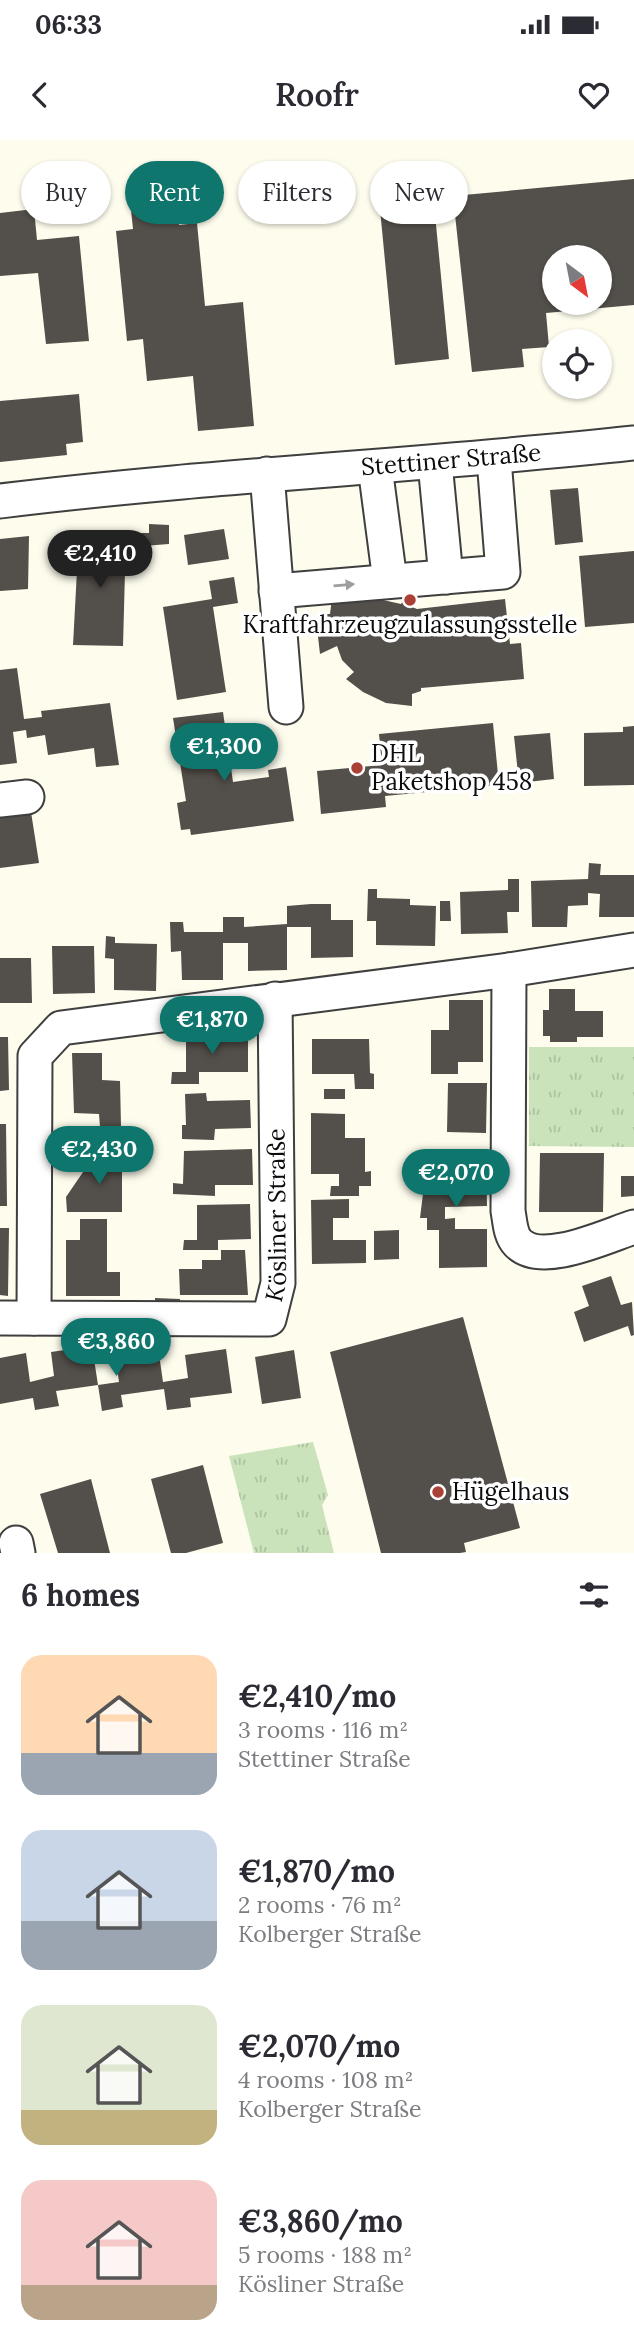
<!DOCTYPE html>
<html lang="en">
<head>
<meta charset="utf-8">
<style>
  :root { --surface:#fff; --page:#f2f2f3; --text:#2b2b33; --muted:#7c7c81; --accent:#0f766e }
  body { margin:0; font-family:Lora,serif; background:var(--page); color:var(--text); height:100vh; display:flex; flex-direction:column; font-size:26px; white-space:nowrap }
  * { box-sizing:border-box; margin:0 }
  p { font-size:23px; color:var(--muted) }
  .icon { flex:none; width:38px; height:38px; fill:none; stroke:currentColor; stroke-width:2; stroke-linecap:round; stroke-linejoin:round }
  .map { position:relative; height:1413px; overflow:hidden }
  .panel { display:flex; flex-direction:column; background:var(--surface); flex:1 }
  .panel>* { flex:none }
  .hud { position:absolute; left:21px; top:21px; width:593px; height:63px; display:flex; gap:14px }
  .needle { width:46px; rotate:148deg }
  .tools { position:absolute; left:542px; top:105px; display:grid; gap:14px }
  .tools a { display:grid; place-items:center; width:70px; height:70px; border-radius:50%; background:var(--surface); box-shadow:0 2px 5px #0004; font-size:35px }
  .price { position:absolute; translate:-50% -60px; padding:0 16px; border-radius:24px; background:var(--accent); color:#fff; font-size:23px; line-height:46px; filter:drop-shadow(0 2px 4px #0008) }
  .price::after { content:''; position:absolute; left:50%; top:42px; width:21px; height:16px; margin-left:-10px; background:inherit; clip-path:polygon(0 0,100% 0,50% 100%) }
  .price.selected { background:#222; color:#fff }
  ul { padding:0; list-style:none }
  li { display:flex; align-items:center; gap:21px; height:175px; padding:0 21px }
  li span { display:grid; place-items:center; flex:none; width:196px; height:140px; border-radius:21px; color:#555 }
  li>.icon { margin-inline-start:auto }
  span .icon { width:84px; height:84px; fill:#fffc; stroke-width:1 }
  li b { font-size:30px }
  h2 { display:flex; justify-content:space-between; align-items:center; height:84px; padding:0 21px; font-size:30px }
  .tag { padding:0 24px; border-radius:32px; background:var(--surface); box-shadow:0 2px 5px #0004; font-size:24px; line-height:63px }
  .tag.selected { background:var(--accent); color:#fff }
  .status { display:flex; justify-content:space-between; align-items:center; height:49px; padding:0 35px; background:var(--surface); direction:ltr }
  .status svg { height:19px; fill:currentColor }
  header { display:flex; justify-content:space-between; align-items:center; height:91px; padding:0 21px; background:var(--surface); font-size:32px; font-weight:600 }
  .map>svg:first-child { display:block }
  .grass { fill:url(#grass-tufts) }
  .building { fill:#534f4a; fill-rule:evenodd }
  .lines { fill:none; stroke-linecap:round; stroke-linejoin:round }
  .minor-casing { stroke:#3f3f3f; stroke-width:37 }
  .minor { stroke:#fff; stroke-width:33 }
  .oneway { fill:#9e9e9e }
  .poi-dot { fill:#aa4136; stroke:#fff; stroke-width:2.5 }
  .labels { text-anchor:middle; stroke-width:7; stroke-linejoin:round; paint-order:stroke }
  .street-label { font-size:24px; fill:#0c0c0c; stroke:#fff }
  .poi-label { font-size:24px; fill:#0c0c0c; stroke:#fff; text-anchor:start }
</style>
</head>
<body>
<div class="status"><b>06:33</b><svg viewBox="0 0 49 12"><path d="M0 12V9h3v3zM5 12V6h3v6zM10 12V3h3v9zM15 12V0h3v12zM26 1h20v11H26zM47 4h2v5h-2z"/></svg></div>
<header><svg class="icon" aria-label="back" viewBox="0 0 24 24"><path d="M15 5l-7 7 7 7"/></svg>Roofr<svg class="icon" aria-label="heart" viewBox="0 0 24 24"><path d="M12 20l-8-8c-3-5 5-10 8-4 3-6 11-1 8 4z"/></svg></header>
<div class="map">
<svg width="634" height="1413" viewBox="0 0 634 1413">
  <defs>
    <pattern id="grass-tufts" width="24" height="20" patternUnits="userSpaceOnUse" patternTransform="scale(1.75)"><rect width="24" height="20" fill="#cae3bb"/><path d="M3 7l-1-3M5 7V3M7 7l1-3M15 17l-1-3M17 17v-4M19 17l1-3" fill="none" stroke="#acc2a0"/></pattern>
  </defs>
  <rect width="100%" height="100%" fill="#fdfced"/>
  <path class="grass" d="M529,907H634V1007L529,1006Z
    M313,1302L328,1355L322,1365L334,1413H254L229,1316Z"/>
  <path class="building" d="M634,39V165L546,173L549,207L522,209L524,227L472,232L453,56ZM555,117H600V163H555Z
    M434,64L449,219L395,225L380,69Z
    M177,66L179,85L197,83L205,166L243,162L254,286L198,291L193,236L147,241L143,199L127,201L116,91L133,89L131,70Z
    M34,69L37,100L79,96L89,201L46,204L38,133L0,136V73Z
    M79,254L83,302L66,304L67,315L0,322V261Z
    M578,348L583,402L555,405L550,350Z
    M149,384L169,385V404L130,407V393H149Z
    M224,389L229,419L188,425L184,395Z
    M79,393L126,395L123,506L73,505Z
    M29,396L28,449L0,451V399Z
    M634,411V483L585,487L579,416Z
    M234,437L238,463L213,467L226,552L177,560L163,467L212,459L209,441Z
    M356,454L401,464L405,458L414,463L412,467L417,469L505,459L510,504L521,503L524,539L421,548V551L412,554V566L386,563L363,552L346,539L354,532L342,520L337,506L320,514L317,488L322,486L323,474H330L332,458L353,462Z
    M17,528L24,579L42,577L41,571L110,563L119,625L96,627L94,608L48,615L45,595L27,598L26,590L13,592L17,623L0,625V530Z
    M223,572L233,642L269,637L268,630L286,627L294,681L191,695L190,689L181,690L177,663L186,661L173,578Z
    M493,583L499,645L385,656L386,667L321,674L317,631L382,625L379,594Z
    M634,586V645L584,646V593L623,592V587Z
    M550,593L554,639L519,643L514,596Z
    M31,672L39,723L0,728V677Z
    M589,723L601,724L600,735H634V777H599L600,754L588,753V765L568,766L567,787H532L531,741L588,739Z
    M508,739H519V772H507L508,793L461,794L460,752L508,750Z
    M368,749H377V758L410,759V765L436,766L435,806L376,805V781H367Z
    M440,761H450L451,781H440Z
    M311,764H331V780H353V817L311,818V787H287V830L248,831V803H223V840H182L181,811L171,812L170,782H183L184,792H223V777H244V787L287,784V766Z
    M106,796L115,797V803L157,804L156,851L114,850V819L105,818Z
    M52,806H94L95,853L53,854Z
    M0,818H31L32,863H0Z
    M549,849H575V871H603V897H577V902H550V896H543V870H549Z
    M449,860H483V922H458V934H431V890H449Z
    M186,891H218V897L248,896V932H199V944H171L172,932H186Z
    M0,897H8L9,950L0,951Z
    M312,899H369L370,933L374,934V949H355L354,934H312Z
    M72,913H102V940L120,941L121,986L100,987L99,974L74,973Z
    M448,943H487L486,993L447,992Z
    M324,949H345V959H324Z
    M206,953L207,961L250,960L251,988L215,989L214,1000L182,999V985H186L185,954Z
    M311,973L345,974V998H365V1032L371,1031V1046H359V1056H330L331,1046H339V1034H311Z
    M0,984H6L7,1066H0Z
    M252,1009L253,1045H215V1056L173,1054V1043L183,1044L184,1011Z
    M96,1013L122,1014V1072H67L66,1057Z
    M540,1013H604L603,1072H539Z
    M436,1016L486,1017L487,1066L445,1067V1079L455,1078V1089H487V1127L439,1128V1090H427V1078H420L426,1029H435Z
    M621,1036H634V1056L621,1057Z
    M349,1059V1078H333V1100H366V1123L312,1124L311,1060Z
    M250,1064L251,1099L218,1100V1110H183L184,1100H197V1065Z
    M80,1079H107V1132H120V1156H66V1100H80Z
    M0,1088H9L8,1156L0,1155Z
    M399,1090V1119L374,1120V1091Z
    M221,1110H245L248,1155H180L179,1129H202V1120H221Z
    M611,1136L621,1165L632,1162L634,1195L631,1196L628,1186L584,1202L574,1172L589,1166L582,1146Z
    M155,1158L180,1159V1170L155,1169Z
    M463,1177L520,1388L464,1403L466,1412L460,1413H381L330,1212Z
    M92,1206L98,1245L119,1242L115,1213L158,1207L163,1242L188,1238L185,1215L226,1209L232,1253L190,1258L191,1267L167,1270L164,1249L121,1255L123,1267L102,1271L98,1245L56,1251L59,1266L35,1270L33,1258L0,1264V1218L26,1213L30,1242L54,1236L51,1212Z
    M294,1210L301,1258L262,1264L255,1217Z
    M203,1325L223,1403L186,1413H171L151,1339Z
    M91,1339L110,1413H58L40,1354Z"/>
  <g class="lines">
    <defs>
      <g id="minor">
        <path d="M435,323L446,437"/>
        <path d="M375,327L390,441"/>
        <path d="M267,334L286,567"/>
        <path id="s1" d="M0,361C211,335 423,326 634,303"/>
        <path d="M276,451L503,432L494,319"/>
        <path d="M0,660L27,657"/>
        <path d="M509,830L508,1071C510,1081 510,1095 518,1103C542,1127 606,1096 634,1087"/>
        <path id="s2" d="M0,1178L269,1179L278,1143L275,859"/>
        <path d="M34,1178L35,916L61,888L509,830L634,810"/>
        <path d="M16,1403L18,1413"/>
      </g>
    </defs>
    <use href="#minor" class="minor-casing"/>
    <use href="#minor" class="minor"/>
  </g>
  <defs><path id="oneway-solid" d="M-6-.8H1V-3.2L6.5 0L1 3.2V.8H-6Z" transform="scale(1.75)"/></defs>
  <use class="oneway" href="#oneway-solid" transform="translate(344 445) rotate(-5)"/>
  <g class="poi-dot">
    <circle cx="410" cy="460" r="7"/>
    <circle cx="357" cy="628" r="7"/>
    <circle cx="438" cy="1352" r="7"/>
  </g>
  <g class="labels">
    <g class="street-label">
      <text dy="8" stroke="none"><textPath href="#s1" startOffset="453">Stettiner Straße</textPath></text>
      <text dy="8" stroke="none"><textPath href="#s2" startOffset="374">Kösliner Straße</textPath></text>
    </g>
    <g class="poi-label">
      <text x="410" y="493" text-anchor="middle">Kraftfahrzeugzulassungsstelle</text>
      <text x="371" y="622">DHL<tspan x="371" dy="28">Paketshop 458</tspan></text>
      <text x="452" y="1360">Hügelhaus</text>
    </g>
  </g>
</svg>
<div class="tools">
<a><svg class="needle" viewBox="-14 -14 28 28"><path d="M0-13l5 13h-10z" fill="#e53935"/><path d="M0 13l5-13h-10z" fill="#7c7c81"/></svg></a>
<a><svg class="icon" aria-label="locate" viewBox="0 0 24 24"><circle cx="12" cy="12" r="6"/><path d="M12 2v4M12 18v4M2 12h4M18 12h4"/></svg></a>
</div>
<b class="price selected" style="left:100px;top:450px">€2,410</b>
<b class="price" style="left:224px;top:643px">€1,300</b>
<b class="price" style="left:212px;top:916px">€1,870</b>
<b class="price" style="left:99px;top:1046px">€2,430</b>
<b class="price" style="left:456px;top:1069px">€2,070</b>
<b class="price" style="left:116px;top:1238px">€3,860</b>
<div class="hud">
<a class="tag">Buy</a>
<a class="tag selected">Rent</a>
<a class="tag">Filters</a>
<a class="tag">New</a>
</div>
</div>
<section class="panel">
<h2>6 homes<svg class="icon" aria-label="filters" viewBox="0 0 24 24"><path d="M4 7h16M4 17h16"/><circle cx="9" cy="7" r="2"/><circle cx="15" cy="17" r="2"/></svg></h2>
<ul>
<li><span style="background:linear-gradient(#ffd9b3 70%,#9aa5b1 0)"><svg class="icon" aria-label="home" viewBox="0 0 24 24"><path d="M3 11l9-7 9 7M6 9v11h12V9"/></svg></span><div><b>€2,410/mo</b><p>3 rooms · 116 m²</p><p>Stettiner Straße</p></div></li>
<li><span style="background:linear-gradient(#c9d6e8 65%,#9aa5b1 0)"><svg class="icon" aria-label="home" viewBox="0 0 24 24"><path d="M3 11l9-7 9 7M6 9v11h12V9"/></svg></span><div><b>€1,870/mo</b><p>2 rooms · 76 m²</p><p>Kolberger Straße</p></div></li>
<li><span style="background:linear-gradient(#dfe7d0 75%,#c2b280 0)"><svg class="icon" aria-label="home" viewBox="0 0 24 24"><path d="M3 11l9-7 9 7M6 9v11h12V9"/></svg></span><div><b>€2,070/mo</b><p>4 rooms · 108 m²</p><p>Kolberger Straße</p></div></li>
<li><span style="background:linear-gradient(#f6c9c9 75%,#b9a48a 0)"><svg class="icon" aria-label="home" viewBox="0 0 24 24"><path d="M3 11l9-7 9 7M6 9v11h12V9"/></svg></span><div><b>€3,860/mo</b><p>5 rooms · 188 m²</p><p>Kösliner Straße</p></div></li>
</ul>
</section>
</body>
</html>
